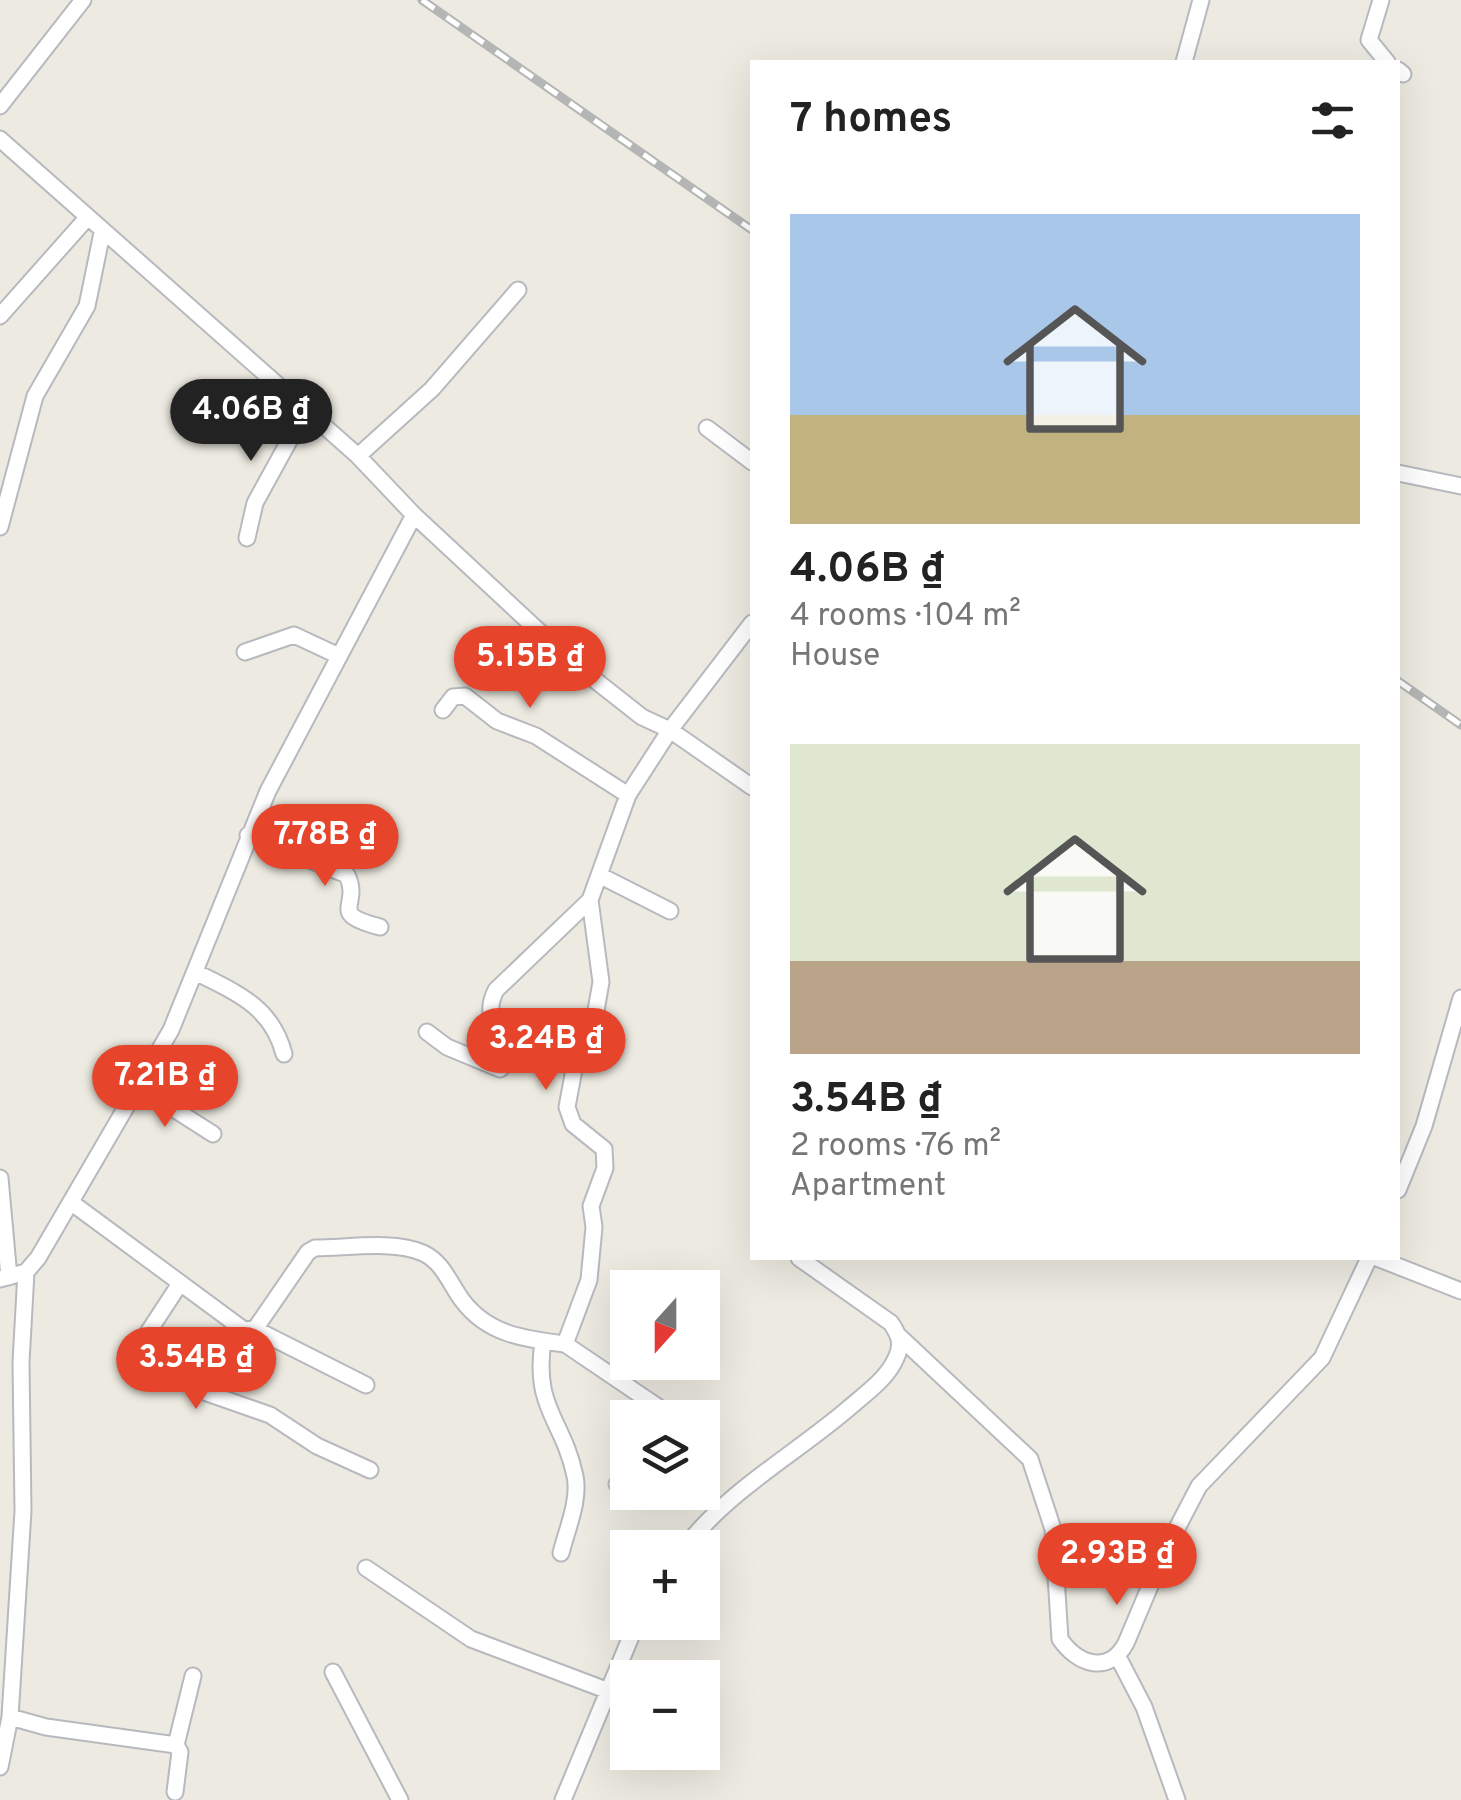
<!DOCTYPE html>
<html lang="en">
<head>
<meta charset="utf-8">
<style>
  :root { --surface:#fff; --page:#f6f6f6; --text:#222; --muted:#767676; --accent:#e7442c }
  body { margin:0; font-family:Overpass,sans-serif; background:var(--page); color:var(--text); height:100vh; display:flex; flex-direction:column; font-size:38px; white-space:nowrap }
  * { box-sizing:border-box; margin:0 }
  p { font-size:32px; color:var(--muted) }
  .icon { flex:none; width:55px; height:55px; fill:none; stroke:currentColor; stroke-width:2; stroke-linecap:round; stroke-linejoin:round }
  .map { position:relative; flex:1; overflow:hidden }
  .drawer { position:absolute; left:750px; top:60px; width:650px; height:1200px; display:flex; flex-direction:column; background:var(--surface); border-radius:0px; box-shadow:0 10px 40px #0002 }
  .drawer>* { flex:none }
  .needle { width:65px; rotate:201deg }
  .fabs { position:absolute; left:610px; top:1270px; display:grid; gap:20px }
  .fabs a { display:grid; place-items:center; width:110px; height:110px; border-radius:0px; background:var(--surface); box-shadow:0 10px 40px #0002; font-size:50px }
  .price { position:absolute; translate:-50% -85px; padding:0 22px; border-radius:35px; background:var(--accent); color:#fff; font-size:32px; line-height:65px; filter:drop-shadow(0 2px 5px #0008) }
  .price::after { content:''; position:absolute; left:50%; top:60px; width:30px; height:22px; margin-left:-15px; background:inherit; clip-path:polygon(0 0,100% 0,50% 100%) }
  .price.active { background:#222; color:#fff }
  ul { padding:0; list-style:none }
  li { display:grid; align-content:center; gap:20px; height:530px; padding:0 40px }
  li span { display:grid; place-items:center; height:310px; border-radius:0px; color:#555 }
  li>.icon { margin-inline-start:auto }
  span .icon { width:180px; height:180px; fill:#fffc; stroke-width:1 }
  li b { font-size:42px }
  h2 { display:flex; justify-content:space-between; align-items:center; height:120px; padding:0 40px; font-size:42px }
  .map>svg:first-child { display:block }
  .lines { fill:none; stroke-linecap:round; stroke-linejoin:round }
  .minor-casing { stroke:#b7b9be; stroke-width:19 }
  .minor { stroke:#fff; stroke-width:15 }
  .rail-casing { stroke:#b4b5b5; stroke-width:9 }
  .rail { stroke:#fff; stroke-width:5; stroke-dasharray:15; stroke-linecap:butt }
</style>
</head>
<body>
<div class="map">
<svg width="1461" height="1800" viewBox="0 0 1461 1800">
  <rect width="100%" height="100%" fill="#edebe1"/>
  <g class="lines">
    <defs>
      <path id="minor" d="M1381,0L1369,40L1387,62
        M1184,62L1201,0
        M1398,70L1403,74
        M0,106L83,0
        M0,139L358,456L414,515L268,791L171,1030L38,1258L26,1272L0,1279
        M0,316L87,218
        M707,428L752,462
        M358,456L432,389L518,290
        M1398,473L1461,486
        M414,515L572,662L642,717L670,730L752,787
        M0,527L35,396L87,306L102,233
        M247,538L255,503L306,410
        M245,652L294,635L339,656
        M443,710L453,697L465,696L497,721L536,736L628,795
        M248,835L347,875C362,907 326,913 380,927
        M601,876L670,911
        M197,973C237,993 272,1007 284,1054
        M427,1032L447,1047L500,1069L528,1043
        M578,1048C548,1045 470,1041 496,990L590,900
        M141,1088L213,1134
        M0,1178L9,1277
        M1398,1190L1424,1126L1461,998
        M72,1203L244,1330L255,1329L308,1252L315,1248C347,1248 394,1240 423,1253C443,1262 450,1284 462,1300C488,1335 525,1339 565,1344
        M1377,1258L1461,1291
        M26,1272L21,1362L23,1511L10,1717L46,1727L176,1745L180,1752L175,1792
        M179,1285L145,1337L146,1343L207,1393L270,1415L317,1446L370,1470
        M255,1329L366,1385
        M900,1337L1030,1459L1053,1529L1060,1639C1078,1665 1109,1675 1126,1643L1163,1555L1199,1486L1322,1358L1369,1258
        M543,1341C533,1409 563,1419 575,1476C580,1500 567,1529 561,1553
        M664,1418L667,1413L565,1344L589,1280L594,1227L591,1206L605,1168L604,1149L573,1124L567,1107L578,1048L595,1016L601,982L590,900L628,795L670,730L752,623
        M617,1484L628,1470
        M684,1548C729,1490 794,1455 849,1408C866,1393 887,1379 896,1358C903,1344 899,1335 891,1323L799,1258
        M366,1568L471,1639L606,1690
        M1118,1657L1144,1707L1177,1800
        M333,1672L400,1800
        M176,1745L193,1676
        M0,1767L10,1717
        M563,1800L637,1622"/>
    </defs>
    <use href="#minor" class="minor-casing"/>
    <use href="#minor" class="minor"/>
    <defs>
      <path id="rail" d="M422,0L752,230
        M1398,681L1461,725"/>
    </defs>
    <use href="#rail" class="rail-casing"/>
    <use href="#rail" class="rail"/>
  </g>
</svg>
<div class="fabs">
<a><svg class="needle" viewBox="-14 -14 28 28"><path d="M0-13l5 13h-10z" fill="#e53935"/><path d="M0 13l5-13h-10z" fill="#767676"/></svg></a>
<a><svg class="icon" aria-label="layers" viewBox="0 0 24 24"><path d="M12 4l9 5-9 5-9-5zM3 14l9 5 9-5"/></svg></a>
<a>+</a>
<a>−</a>
</div>
<b class="price active" style="left:251px;top:464px">4.06B ₫</b>
<b class="price" style="left:530px;top:711px">5.15B ₫</b>
<b class="price" style="left:325px;top:889px">7.78B ₫</b>
<b class="price" style="left:546px;top:1093px">3.24B ₫</b>
<b class="price" style="left:165px;top:1130px">7.21B ₫</b>
<b class="price" style="left:196px;top:1412px">3.54B ₫</b>
<b class="price" style="left:1117px;top:1608px">2.93B ₫</b>
<section class="drawer">
<h2>7 homes<svg class="icon" aria-label="filters" viewBox="0 0 24 24"><path d="M4 7h16M4 17h16"/><circle cx="9" cy="7" r="2"/><circle cx="15" cy="17" r="2"/></svg></h2>
<ul>
<li><span style="background:linear-gradient(#a9c7e8 65%,#c2b280 0)"><svg class="icon" aria-label="home" viewBox="0 0 24 24"><path d="M3 11l9-7 9 7M6 9v11h12V9"/></svg></span><div><b>4.06B ₫</b><p>4 rooms · 104 m²</p><p>House</p></div></li>
<li><span style="background:linear-gradient(#dfe7d0 70%,#b9a48a 0)"><svg class="icon" aria-label="home" viewBox="0 0 24 24"><path d="M3 11l9-7 9 7M6 9v11h12V9"/></svg></span><div><b>3.54B ₫</b><p>2 rooms · 76 m²</p><p>Apartment</p></div></li>
</ul>
</section>
</div>
</body>
</html>
